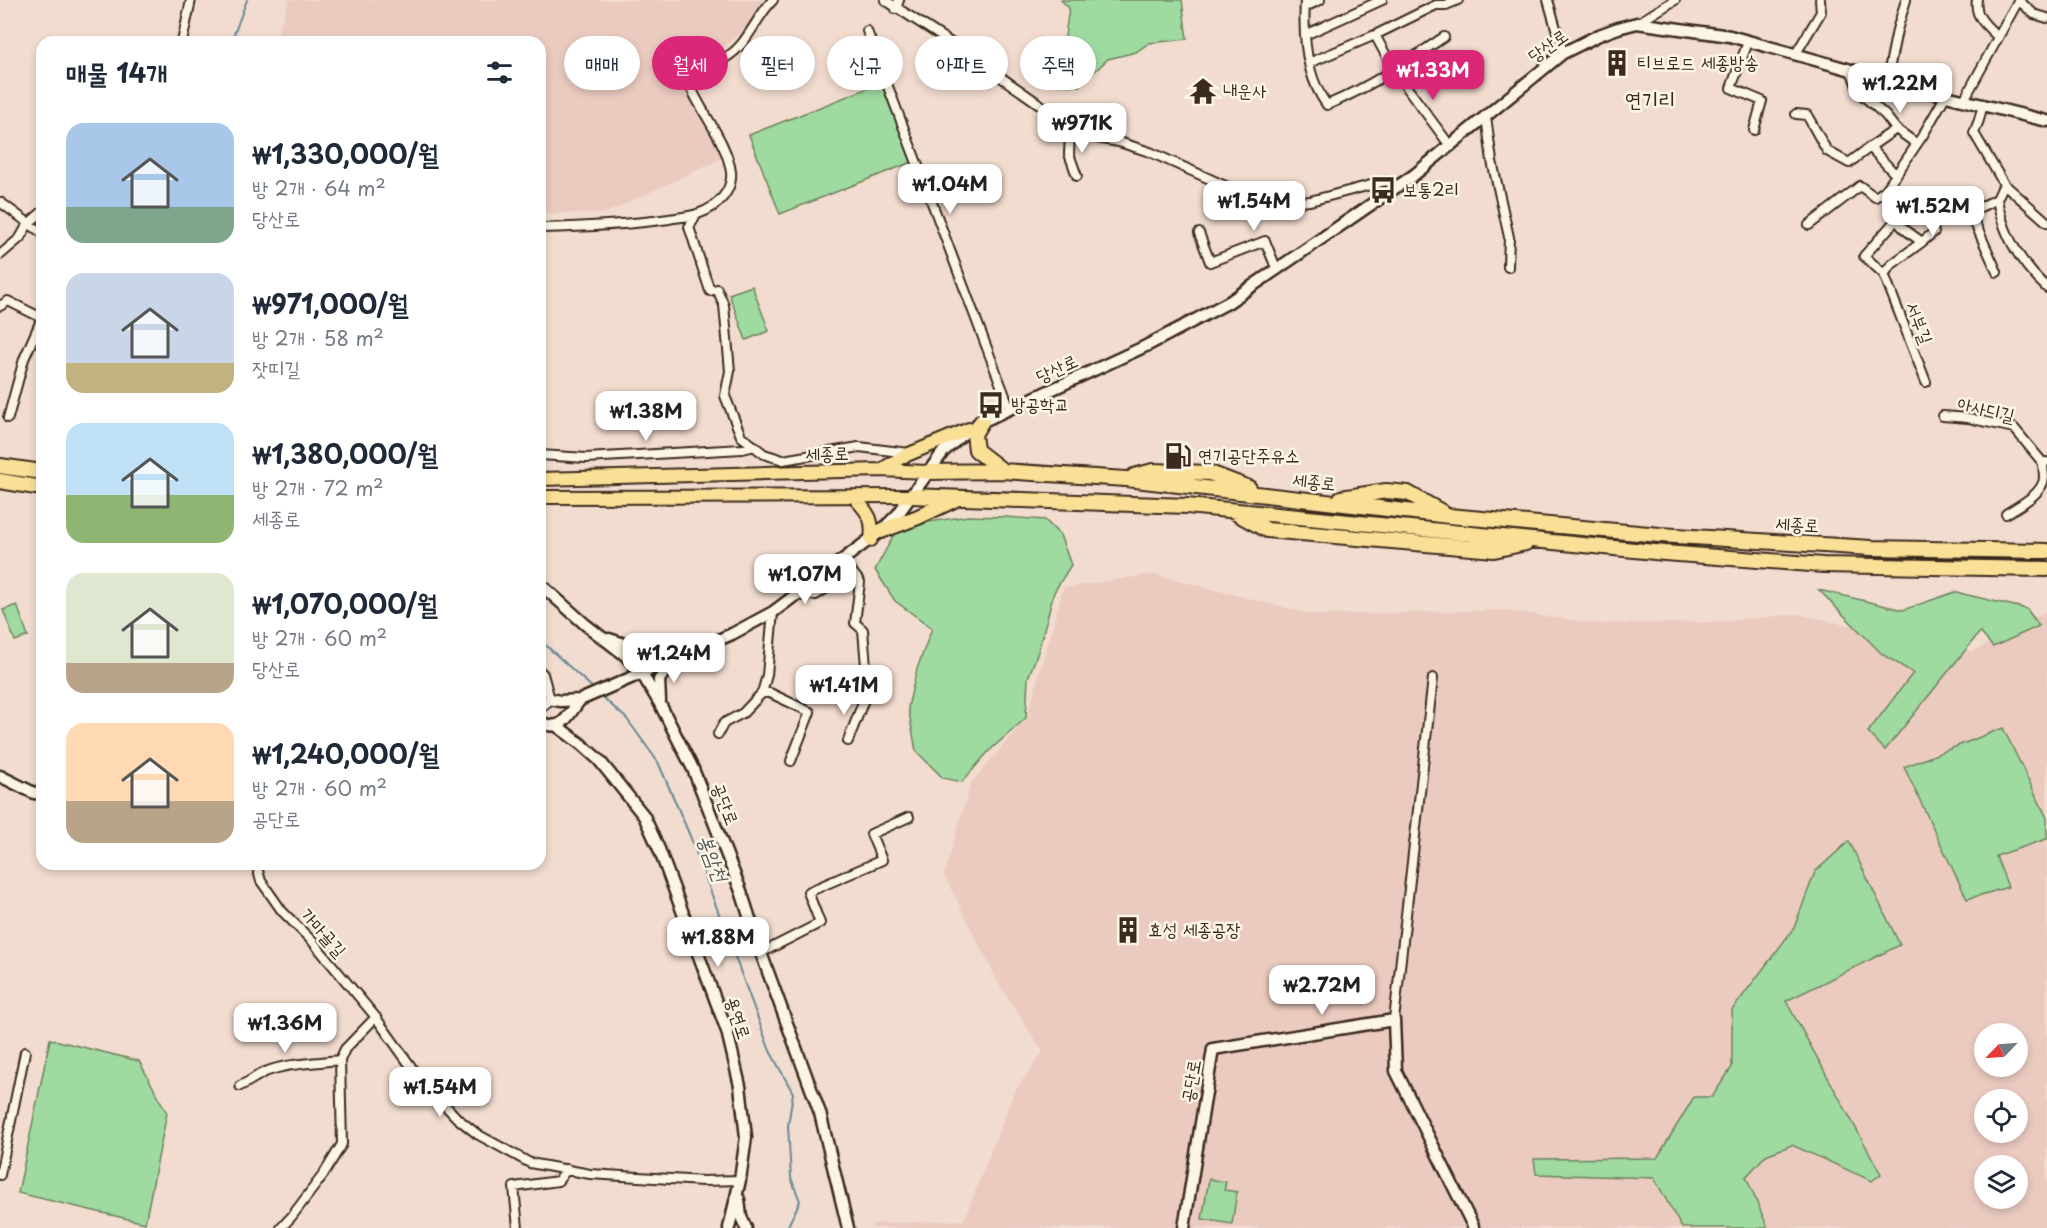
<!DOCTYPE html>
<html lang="ko">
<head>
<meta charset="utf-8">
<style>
  :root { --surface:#fff; --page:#f2f2f3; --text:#1f2937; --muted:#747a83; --accent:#db2777 }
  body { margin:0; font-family:"Playpen Sans","Poor Story",sans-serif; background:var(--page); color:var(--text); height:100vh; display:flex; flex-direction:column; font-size:22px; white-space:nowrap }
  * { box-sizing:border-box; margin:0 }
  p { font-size:20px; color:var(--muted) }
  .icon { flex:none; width:33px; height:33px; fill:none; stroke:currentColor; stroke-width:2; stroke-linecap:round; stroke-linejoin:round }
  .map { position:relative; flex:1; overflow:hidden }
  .details { position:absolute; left:36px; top:36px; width:510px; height:834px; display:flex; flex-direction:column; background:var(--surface); border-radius:18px; box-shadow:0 3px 9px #0003 }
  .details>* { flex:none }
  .top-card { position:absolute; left:564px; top:36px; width:570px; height:54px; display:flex; gap:12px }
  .needle { width:39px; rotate:245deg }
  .buttons { position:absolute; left:1974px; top:1023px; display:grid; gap:12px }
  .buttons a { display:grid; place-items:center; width:54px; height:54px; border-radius:50%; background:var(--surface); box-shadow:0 3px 9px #0003; font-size:30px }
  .price { position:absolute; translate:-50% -51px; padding:0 14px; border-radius:12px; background:#fff; color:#222; font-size:20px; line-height:39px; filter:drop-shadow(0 2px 3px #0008) }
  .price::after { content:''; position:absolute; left:50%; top:36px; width:18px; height:14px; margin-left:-9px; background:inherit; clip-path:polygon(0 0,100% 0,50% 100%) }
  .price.on { background:var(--accent); color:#fff }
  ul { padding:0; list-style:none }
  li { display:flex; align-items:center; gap:18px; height:150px; padding:0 30px }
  li span { display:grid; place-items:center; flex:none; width:168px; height:120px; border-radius:18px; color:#555 }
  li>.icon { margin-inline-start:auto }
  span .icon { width:72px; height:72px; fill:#fffc; stroke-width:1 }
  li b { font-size:26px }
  h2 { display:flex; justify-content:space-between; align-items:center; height:72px; padding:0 30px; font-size:26px }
  .chip { padding:0 21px; border-radius:27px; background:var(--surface); box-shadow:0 3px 9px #0003; font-size:21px; line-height:54px }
  .chip.on { background:var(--accent); color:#fff }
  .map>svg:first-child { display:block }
  .built { fill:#ebcbc0; fill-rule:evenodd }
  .green { fill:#9fdaa0; stroke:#6d825f; stroke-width:1.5 }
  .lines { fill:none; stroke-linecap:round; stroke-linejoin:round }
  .stream { stroke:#678896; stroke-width:2 }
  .street-casing { stroke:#3b2a1e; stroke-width:12 }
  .secondary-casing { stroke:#3b2a1e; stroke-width:15 }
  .primary-casing { stroke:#3b2a1e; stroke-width:16 }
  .highway-casing { stroke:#3b2a1e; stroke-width:18 }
  .street { stroke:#fcf5e5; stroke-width:8 }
  .secondary { stroke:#fcf5e5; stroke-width:10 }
  .primary { stroke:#fadf96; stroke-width:12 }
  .highway { stroke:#fadf96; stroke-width:14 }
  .labels { text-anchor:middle; stroke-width:5; stroke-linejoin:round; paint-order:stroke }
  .street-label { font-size:18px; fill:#3b2a1e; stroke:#fcf5e5 }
  .poi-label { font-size:18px; fill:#3b2a1e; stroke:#fcf5e5; text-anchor:start }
  .water-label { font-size:20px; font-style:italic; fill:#51595a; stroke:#fcf5e5 }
  .quarter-label { font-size:21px; fill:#3b2a1e; stroke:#fcf5e5 }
</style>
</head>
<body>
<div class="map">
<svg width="2047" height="1228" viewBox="0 0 2047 1228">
  <rect width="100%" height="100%" fill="#f2dccf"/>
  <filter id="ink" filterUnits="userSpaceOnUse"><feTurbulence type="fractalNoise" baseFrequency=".0167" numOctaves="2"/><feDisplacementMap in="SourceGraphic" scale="12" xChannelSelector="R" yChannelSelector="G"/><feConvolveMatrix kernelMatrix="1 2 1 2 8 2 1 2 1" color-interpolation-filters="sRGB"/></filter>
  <g filter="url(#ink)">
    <path class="built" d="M289,0H766L746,29L719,51L697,59L677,76L723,158L604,214L540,213V42H279V28Z
      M1153,574L1315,615L1503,610L1598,624L1712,622L1797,614L1973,652L2047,611V1228H872V1224L964,1220L1014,1092L1043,1052L999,984L944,875L971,783L1027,718L1063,588ZM1984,1034H2018V1066H1984ZM1984,1100H2018V1132H1984ZM1984,1166H2018V1198H1984Z"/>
    <path class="green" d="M1061,0H1182L1187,39L1149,43L1136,52L1108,59L1079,86L1058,85L1069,8Z
      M881,83L912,162L780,214L749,135Z
      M752,286L769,331L746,340L729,294Z
      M968,516L1006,517L1045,520L1060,535L1071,565L1054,592L1038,652L1028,678L1026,718L989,751L962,782L943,778L916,751L908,707L917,669L932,628L895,601L875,570L896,531L929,522Z
      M1819,590L1903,610L1955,592L2027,609L2039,626L1993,647L1980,632L1885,750L1868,732L1913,673L1882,654Z
      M17,605L28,636L15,641L3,610Z
      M2003,728L2047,818V839L1996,856L2008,887L1967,899L1904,767Z
      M1849,841L1900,945L1786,1001L1881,1174L1872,1181L1792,1145L1766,1155L1746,1177L1768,1228H1682L1654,1178L1536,1174L1534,1159L1657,1158L1694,1097H1712L1732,1067V1010L1794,928L1815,872Z
      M50,1039L139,1061L167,1113L145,1223L18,1193Z
      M1209,1179L1226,1182L1224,1190L1237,1192L1232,1224L1202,1219Z"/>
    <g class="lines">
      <path class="stream" d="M231,42L247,0
        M540,640L595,690
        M601,696L627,719L658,762L690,836L770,1051L793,1093L788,1126L791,1178L800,1201L787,1228"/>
      <defs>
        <path id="street" d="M885,0L962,50L1045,108L1061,122L1070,135L1086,136L1119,142L1150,152L1232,189L1267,200L1286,203L1310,201L1386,181L1399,186
          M1305,0C1303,35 1305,76 1327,105C1368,88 1407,62 1444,37
          M1548,0L1563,53
          M1977,0C1974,17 1987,26 1998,37
          M2018,0L2034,14L2047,18
          M1305,7L1320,0
          M896,9L899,0
          M1638,23L1675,0
          M867,31L1010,409
          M1305,35L1382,0
          M1375,35L1394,70L1451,147
          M182,42L191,0
          M1748,42L1731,88L1762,101L1754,130
          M1795,55L1821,12L1820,0
          M1309,63L1375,35L1436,5H1446L1458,0
          M1851,70L1859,92L1885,115L1896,129L1870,147
          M1887,80L1897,30L1906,0
          M1964,100L2018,1
          M1983,104L1979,120L1974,133L2004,184
          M1796,114L1807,115L1827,151L1849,163L1870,147L1896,175
          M1486,117L1492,161L1509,237L1508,267
          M1896,129L1917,144
          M1070,135L1069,154L1077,176
          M1997,199C2003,234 2021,264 2047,288
          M0,202L42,233
          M697,214L689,227L710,291L717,289L724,305L730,371L725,396L741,436L764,454L783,460L859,447L909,453
          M1809,225L1860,186L1875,197L1885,191
          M540,228C583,227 626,225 669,219C678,217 691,217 700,213C717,207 733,191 731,172C727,139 694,105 685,72C697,65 712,64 725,58C748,45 755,18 773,0
          M1199,233L1210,262L1265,241L1277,270
          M1922,242L1934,232
          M0,255L20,238L28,224L42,212
          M1997,272L1970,212L1997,199L2004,184L2047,222
          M1884,274L1864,256L1896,220
          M0,306L8,301L42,318
          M1926,382L1884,274L1891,265L1922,242C1909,232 1891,224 1897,206L1885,191L1923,135L1946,95
          M1943,416L1968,418L2014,428L2043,463
          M8,418L24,359L42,318
          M540,455L586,458L742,449L755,446
          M2006,514C2018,506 2043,494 2044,478C2044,473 2043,468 2043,463L2046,462
          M795,596L816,595L852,572L860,582L855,623L863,630L866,666L857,687L865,697L848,741
          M773,612L767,675L762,693H770L810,712L791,761
          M540,671L543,674L550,699
          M718,734L724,723L743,713L762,693
          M256,864L261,881L282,911L313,942L374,1015L420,1079L457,1118L477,1134L530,1163L590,1174L703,1181L740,1180
          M761,953L820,923L808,892L882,860L871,834L909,817
          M1394,1020L1433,678
          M240,1086C249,1082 256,1076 265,1072C288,1063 315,1063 340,1060
          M0,1175L25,1052
          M281,1228L292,1216L323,1175L342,1144L340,1060L345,1049L376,1017
          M518,1228L514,1187L558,1181L567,1169"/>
        <path id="secondary" d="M977,424L1146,346L1229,302L1414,175L1563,53L1599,35L1618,28L1637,23L1730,36L1926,91L2047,121
          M540,584L586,625L625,655L642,674L660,704L693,769L741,891L761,953L820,1113L848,1228
          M609,639L673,660L659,680L660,701
          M540,707L550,699L560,701L580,700L732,634L773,612L881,531L898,514L943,452L964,433
          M540,722C563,733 567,716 580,700
          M557,726L581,744L599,760L644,816L659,849L727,1031L740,1086L746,1137L740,1180L729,1228
          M0,776L34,793L42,794
          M739,1199L741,1217L746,1228
          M1184,1228L1213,1049L1394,1020L1396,1071L1473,1226"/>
        <path id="primary" d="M881,470L902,457L969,429
          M540,479L880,470L928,472
          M540,497L911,496
          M854,497C868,513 874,518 871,540"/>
        <path id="highway" d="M982,421L974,434L976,450L1003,471
          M0,466L42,472
          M928,472L1003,471L1126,479L1449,516L1660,535L1871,548L2047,551
          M1134,476L1153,471L1210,473L1249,488
          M0,481L42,488
          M911,496L1187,506L1665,553L1823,565L2047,569
          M1341,498L1386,491L1408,493L1442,512
          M1236,513L1267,530L1494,550L1526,543
          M881,531L918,517L956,499"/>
      </defs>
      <use href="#street" class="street-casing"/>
      <use href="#secondary" class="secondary-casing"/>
      <use href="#primary" class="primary-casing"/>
      <use href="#highway" class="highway-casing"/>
      <use href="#street" class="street"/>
      <use href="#secondary" class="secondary"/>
      <use href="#primary" class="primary"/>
      <use href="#highway" class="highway"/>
    </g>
  </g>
  <defs>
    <symbol id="building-bare" viewBox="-9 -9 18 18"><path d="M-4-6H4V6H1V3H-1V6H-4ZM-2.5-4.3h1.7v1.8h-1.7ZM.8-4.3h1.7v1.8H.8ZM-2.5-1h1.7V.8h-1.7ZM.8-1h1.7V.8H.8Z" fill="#3b2a1e" stroke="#fcf5e5" stroke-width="2.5" paint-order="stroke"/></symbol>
    <symbol id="temple-bare" viewBox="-9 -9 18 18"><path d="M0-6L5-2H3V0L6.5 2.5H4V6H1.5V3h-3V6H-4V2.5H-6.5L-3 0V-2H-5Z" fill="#3b2a1e" stroke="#fcf5e5" stroke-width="2.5" paint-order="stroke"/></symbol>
    <symbol id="bus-bare" viewBox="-9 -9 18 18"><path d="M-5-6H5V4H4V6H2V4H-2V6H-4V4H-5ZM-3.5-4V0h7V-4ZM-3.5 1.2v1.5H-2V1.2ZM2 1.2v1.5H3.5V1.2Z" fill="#3b2a1e" stroke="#fcf5e5" stroke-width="2.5" paint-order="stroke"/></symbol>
    <symbol id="fuel-bare" viewBox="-9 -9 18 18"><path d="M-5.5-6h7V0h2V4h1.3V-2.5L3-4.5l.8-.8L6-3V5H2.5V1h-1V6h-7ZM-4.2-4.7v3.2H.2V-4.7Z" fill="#3b2a1e" stroke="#fcf5e5" stroke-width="2.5" paint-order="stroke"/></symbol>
  </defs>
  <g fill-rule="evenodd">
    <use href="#building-bare" x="1598" y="44" width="38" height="38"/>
    <use href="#temple-bare" x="1184" y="72" width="38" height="38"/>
    <use href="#bus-bare" x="1364" y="171" width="38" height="38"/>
    <use href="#bus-bare" x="972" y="386" width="38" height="38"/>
    <use href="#fuel-bare" x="1159" y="437" width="38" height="38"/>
    <use href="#building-bare" x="1109" y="911" width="38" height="38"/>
  </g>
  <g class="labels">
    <g class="street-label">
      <text transform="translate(1548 46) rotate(-35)" y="6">당산로</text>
      <text transform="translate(1919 323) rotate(69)" y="6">서부길</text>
      <text transform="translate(1057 369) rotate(-25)" y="6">당산로</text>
      <text transform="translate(1986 410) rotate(13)" y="6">아사디길</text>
      <text transform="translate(827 454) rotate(-1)" y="6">세종로</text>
      <text transform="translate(1314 482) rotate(6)" y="6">세종로</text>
      <text transform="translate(1797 525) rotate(3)" y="6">세종로</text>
      <text transform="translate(725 804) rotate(69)" y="6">공단로</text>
      <text transform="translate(323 933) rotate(48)" y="6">가마골길</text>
      <text transform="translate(738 1018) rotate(72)" y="6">용연로</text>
      <text transform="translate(1191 1081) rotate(-80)" y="6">공단로</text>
    </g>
    <g class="poi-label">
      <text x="1637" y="69">티브로드 세종방송</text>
      <text x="1223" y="97">내운사</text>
      <text x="1403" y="196">보통2리</text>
      <text x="1011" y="411">방공학교</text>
      <text x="1198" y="462">연기공단주유소</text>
      <text x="1148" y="936">효성 세종공장</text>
    </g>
    <g class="water-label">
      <text transform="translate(713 858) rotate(69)" y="7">봉암천</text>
    </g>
    <g class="quarter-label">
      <text x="1650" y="107">연기리</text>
    </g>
  </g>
</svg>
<div class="buttons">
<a><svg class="needle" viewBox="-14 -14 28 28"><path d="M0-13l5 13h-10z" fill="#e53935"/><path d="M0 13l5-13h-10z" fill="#747a83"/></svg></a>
<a><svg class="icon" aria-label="locate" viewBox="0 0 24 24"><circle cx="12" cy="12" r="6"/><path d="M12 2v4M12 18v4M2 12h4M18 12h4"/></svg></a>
<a><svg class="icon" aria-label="layers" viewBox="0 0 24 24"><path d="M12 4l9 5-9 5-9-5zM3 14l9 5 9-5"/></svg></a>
</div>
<b class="price on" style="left:1433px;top:101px">₩1.33M</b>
<b class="price" style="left:1900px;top:114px">₩1.22M</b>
<b class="price" style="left:1082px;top:154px">₩971K</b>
<b class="price" style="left:950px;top:215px">₩1.04M</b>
<b class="price" style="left:1254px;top:232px">₩1.54M</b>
<b class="price" style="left:1933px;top:237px">₩1.52M</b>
<b class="price" style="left:646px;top:442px">₩1.38M</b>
<b class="price" style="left:805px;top:605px">₩1.07M</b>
<b class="price" style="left:674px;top:684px">₩1.24M</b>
<b class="price" style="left:844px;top:716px">₩1.41M</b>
<b class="price" style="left:718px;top:968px">₩1.88M</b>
<b class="price" style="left:1322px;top:1016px">₩2.72M</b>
<b class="price" style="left:285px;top:1054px">₩1.36M</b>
<b class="price" style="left:440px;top:1118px">₩1.54M</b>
<div class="top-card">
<a class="chip">매매</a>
<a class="chip on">월세</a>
<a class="chip">필터</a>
<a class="chip">신규</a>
<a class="chip">아파트</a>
<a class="chip">주택</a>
</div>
<section class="details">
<h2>매물 14개<svg class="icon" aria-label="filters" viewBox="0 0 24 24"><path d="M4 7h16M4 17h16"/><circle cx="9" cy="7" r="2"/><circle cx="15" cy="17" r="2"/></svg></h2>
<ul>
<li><span style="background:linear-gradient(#a9c7e8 70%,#7fa58c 0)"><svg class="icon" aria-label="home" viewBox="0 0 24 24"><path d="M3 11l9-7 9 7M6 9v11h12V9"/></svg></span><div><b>₩1,330,000/월</b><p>방 2개 · 64 m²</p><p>당산로</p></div></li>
<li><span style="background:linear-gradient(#c9d6e8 75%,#c2b280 0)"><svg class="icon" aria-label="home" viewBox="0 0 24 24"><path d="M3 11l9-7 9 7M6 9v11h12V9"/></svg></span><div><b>₩971,000/월</b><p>방 2개 · 58 m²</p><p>잣띠길</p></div></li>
<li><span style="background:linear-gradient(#bfe0f5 60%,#8fb573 0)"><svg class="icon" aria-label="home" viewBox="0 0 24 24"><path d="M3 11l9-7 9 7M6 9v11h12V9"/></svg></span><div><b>₩1,380,000/월</b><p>방 2개 · 72 m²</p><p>세종로</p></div></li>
<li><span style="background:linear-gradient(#dfe7d0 75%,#b9a48a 0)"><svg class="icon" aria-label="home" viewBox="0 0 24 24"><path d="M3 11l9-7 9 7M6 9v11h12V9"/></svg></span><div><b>₩1,070,000/월</b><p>방 2개 · 60 m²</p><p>당산로</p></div></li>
<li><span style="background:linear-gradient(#ffd9b3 65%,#b9a48a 0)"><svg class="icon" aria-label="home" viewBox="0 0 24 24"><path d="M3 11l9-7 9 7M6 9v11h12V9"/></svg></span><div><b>₩1,240,000/월</b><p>방 2개 · 60 m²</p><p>공단로</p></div></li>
</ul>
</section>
</div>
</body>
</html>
